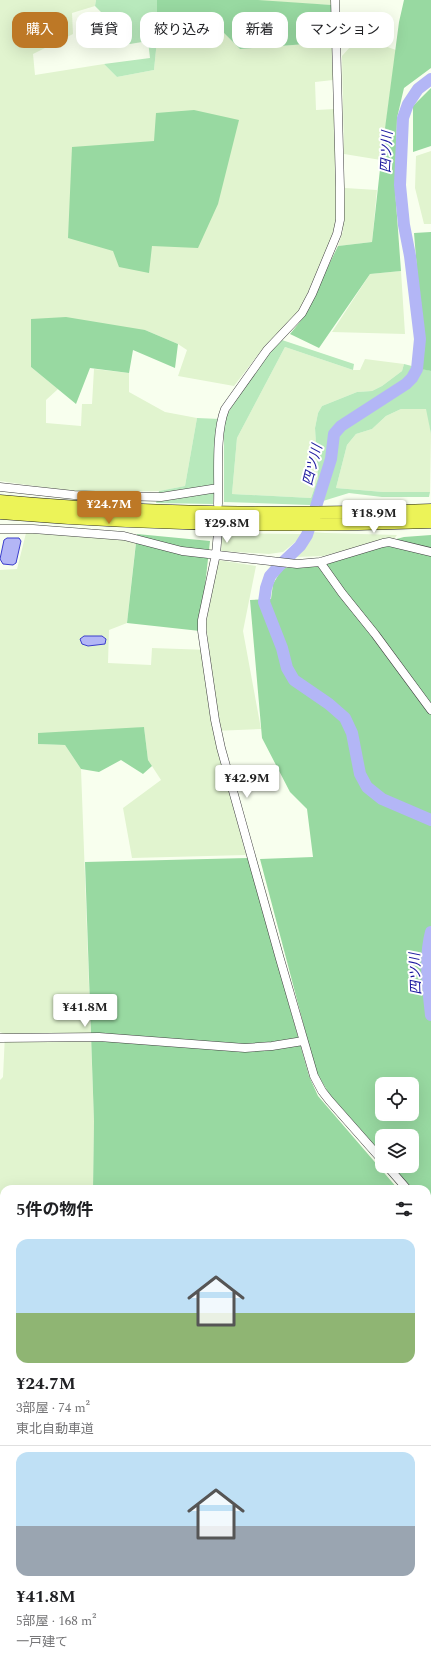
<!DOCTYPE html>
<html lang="ja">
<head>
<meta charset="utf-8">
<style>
  :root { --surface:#fff; --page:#f2f2f2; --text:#202124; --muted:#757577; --line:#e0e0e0; --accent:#bd7826 }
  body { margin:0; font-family:Spectral,"Noto Sans JP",serif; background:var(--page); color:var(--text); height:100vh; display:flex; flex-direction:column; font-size:15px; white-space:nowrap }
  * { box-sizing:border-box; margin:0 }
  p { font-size:13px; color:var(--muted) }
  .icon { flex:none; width:22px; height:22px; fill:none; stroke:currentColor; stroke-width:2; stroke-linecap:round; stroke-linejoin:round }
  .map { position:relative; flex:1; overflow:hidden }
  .details { position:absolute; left:0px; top:1185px; width:431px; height:480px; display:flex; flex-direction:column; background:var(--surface); border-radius:12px 12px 0 0; box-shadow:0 4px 16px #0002 }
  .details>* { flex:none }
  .top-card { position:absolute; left:12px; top:12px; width:407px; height:36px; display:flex; gap:8px }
  .tools { position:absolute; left:375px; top:1077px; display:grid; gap:8px }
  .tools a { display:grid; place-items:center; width:44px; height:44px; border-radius:8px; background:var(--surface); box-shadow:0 4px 16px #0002; font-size:20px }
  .price { position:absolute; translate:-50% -34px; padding:0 9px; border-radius:4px; background:#fff; color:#222; font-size:13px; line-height:26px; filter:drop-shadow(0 1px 2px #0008) }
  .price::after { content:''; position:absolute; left:50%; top:24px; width:12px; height:9px; margin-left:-6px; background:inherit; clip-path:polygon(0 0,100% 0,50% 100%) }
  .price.active { background:var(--accent); color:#fff }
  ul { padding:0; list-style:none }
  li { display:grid; align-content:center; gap:8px; height:212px; padding:0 16px }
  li+li { border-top:1px solid var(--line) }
  li span { display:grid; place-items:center; height:124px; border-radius:12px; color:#555 }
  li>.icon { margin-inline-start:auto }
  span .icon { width:72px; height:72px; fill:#fffc; stroke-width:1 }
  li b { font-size:17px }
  h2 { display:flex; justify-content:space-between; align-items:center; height:48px; padding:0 16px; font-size:17px }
  .tag { padding:0 14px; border-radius:12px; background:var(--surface); box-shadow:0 4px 16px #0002; font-size:14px; line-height:36px }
  .tag.active { background:var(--accent); color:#fff }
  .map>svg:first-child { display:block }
  .farmland { fill:#e1f4cf }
  .green { fill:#b8e9bc }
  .forest { fill:#98d9a1; fill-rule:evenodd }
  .water { fill:#b3b6f6; stroke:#3b3dcc }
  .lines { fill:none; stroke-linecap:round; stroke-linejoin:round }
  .stream { stroke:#3b3dcc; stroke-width:2 }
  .river { stroke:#b3b6f6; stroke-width:12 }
  .minor-casing { stroke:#404040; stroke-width:9 }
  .highway-casing { stroke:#1e1e1e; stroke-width:13 }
  .minor { stroke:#fff; stroke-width:8 }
  .highway { stroke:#ecf358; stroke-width:12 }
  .labels { text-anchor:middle; stroke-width:4; stroke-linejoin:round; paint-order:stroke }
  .water-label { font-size:14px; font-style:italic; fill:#1b189e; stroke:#fff }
</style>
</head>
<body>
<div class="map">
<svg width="431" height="1665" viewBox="0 0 431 1665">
  <rect width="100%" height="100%" fill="#f8ffee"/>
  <path class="farmland" d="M0,0H96L95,6L72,13L73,34L33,54L35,75L104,64L117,77L154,70L157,40L223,32L240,49L332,42L333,80L315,82L316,110L335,109L336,223L329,245L299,312L260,352L234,386L178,376L187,350L178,344L145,330L31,367L58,389L46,400V423L81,426L82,404H92L94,369L129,373V392L165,412L197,418L185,486L159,491L76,492L0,481Z
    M258,0H332V5L258,1Z
    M359,37L396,50L381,160L344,154L342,56Z
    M431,151V224H424L415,188L416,156Z
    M345,188L377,190L372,242L338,246L343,231Z
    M401,271L405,334L332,332L370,274Z
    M285,347L353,370H360L365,359L404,364L402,371L382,386L372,391L357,392L322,406L318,413L315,428L318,478L311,498L232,494L237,438Z
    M401,409H427L431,434L430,492H383L336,488L347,445L356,434L372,429L386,416Z
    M311,532L325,533L397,535L394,539L376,542L323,556L295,557L305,547Z
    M26,533L122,538L136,541L127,623L109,630L108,663L151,665L152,648L209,650L206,624L218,560L256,566L243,631L261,729L213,731L246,855L132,858L123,808L161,780L148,760L144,727L38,744L65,745L81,769L94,1121L93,1189H4V1275L0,1276V1080L3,1077L5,1034L0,1032V570L17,569Z
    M223,533L302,534L299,539L283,552L269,554L221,551Z"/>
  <path class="green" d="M96,0H157V40L154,70L117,77L104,64L150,58L148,41L124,45L123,35L130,28L129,17L107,18L95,6Z
    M282,340L354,364L353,370L285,347L237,438L232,494L311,498L318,478L315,428L318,413L322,406L357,392L372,391L382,386L402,371L404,364L431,371V434L426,409H401L386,416L372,429L356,434L347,445L336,488L383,492H430L429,497H382L349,493L310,505L224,502V420L232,406L269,353Z
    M197,418L220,419L213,504L156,503L159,491L185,486Z"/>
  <path class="forest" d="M157,0H258L332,5V42L240,49L223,32L157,40Z
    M404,0H431V68L404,88L397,118L395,189L401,271L370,274L319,348L290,334L303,318L338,246L372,242L382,151L399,22Z
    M431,88V146L413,152V106Z
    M194,110L239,120L218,204L198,248L152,246L149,273L119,267L113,251L68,238L72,147L154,141L156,113Z
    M431,232V371L421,369L425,346L417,270L414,233Z
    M66,317L145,330L178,344L175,368L133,350L129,373L90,368L76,404L31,367V319Z
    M137,534L210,541L200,631L127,623Z
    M431,535V1211L427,1206V1189H412L392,1166H412V1136H382V1154L330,1095L316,1072L260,859L313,857L307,809L290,792L262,738L250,600L271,599L273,584L282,569L404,537ZM382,1084H412V1114H382Z
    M144,727L148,760L152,766L143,774L121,760L99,772L81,769L65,745L38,744V733Z
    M248,858L309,1076L318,1096L398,1189H93L94,1121L85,862Z
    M427,1223L431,1228V1665H0V1276L4,1275V1661H427Z"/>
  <path class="water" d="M7,538H19L21,541L16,563L13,565L3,564L0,559L4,540Z
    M84,636H102L106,639L105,644L88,646L82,644L80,639Z"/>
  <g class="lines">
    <path class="stream" d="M80,1189L86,1188
      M262,1665V1661"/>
    <path class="river" d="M431,79L418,89L408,104L403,118L400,185L404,225L410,256L420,339L417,369L412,378L406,384L341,426L334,434L331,459L307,535L300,546L279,566L270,576L266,588L264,602L282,648L287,668L294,680L329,704L345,718L352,733L360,774L367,787L382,799L431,820
      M431,932C424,958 428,988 431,1015"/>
    <defs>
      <path id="minor" d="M0,487L74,495L161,497L218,488
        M218,504C219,477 215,434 225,409L267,350L302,313L312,294L337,234L340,220V187L335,0
        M0,529H33L124,536L182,551L297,564L320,562L383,543L389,542L431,552
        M218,532L216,554L202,620V631L215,720L221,748L280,959L314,1076L322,1091L329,1100L382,1160
        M320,562L342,593L375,634L431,710
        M0,1038L99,1037L245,1048L272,1046L303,1041
        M387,1166L407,1189
        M427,1213L431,1217
        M427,1256L431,1252
        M427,1389L431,1386
        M427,1520L431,1517
        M159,1665L160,1661"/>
      <path id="highway" d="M0,501C143,514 287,515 431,510
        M0,513C143,525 287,527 431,522"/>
    </defs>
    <use href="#minor" class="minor-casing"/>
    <use href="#highway" class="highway-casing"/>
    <use href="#minor" class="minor"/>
    <use href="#highway" class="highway"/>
  </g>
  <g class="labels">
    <g class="water-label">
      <text transform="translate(386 152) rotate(-87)" y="5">四ツ川</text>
      <text transform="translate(312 465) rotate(-76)" y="5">四ツ川</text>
      <text transform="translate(415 974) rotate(-92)" y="5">四ツ川</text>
    </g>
  </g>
</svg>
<div class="tools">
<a><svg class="icon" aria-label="locate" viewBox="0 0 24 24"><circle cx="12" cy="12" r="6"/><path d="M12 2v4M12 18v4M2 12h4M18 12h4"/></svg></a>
<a><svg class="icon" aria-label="layers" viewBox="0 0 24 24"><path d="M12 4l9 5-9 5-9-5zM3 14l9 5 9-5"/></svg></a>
</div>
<b class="price active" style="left:109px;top:525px">¥24.7M</b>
<b class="price" style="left:374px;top:534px">¥18.9M</b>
<b class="price" style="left:227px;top:544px">¥29.8M</b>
<b class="price" style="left:247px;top:799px">¥42.9M</b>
<b class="price" style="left:85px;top:1028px">¥41.8M</b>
<div class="top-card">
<a class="tag active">購入</a>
<a class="tag">賃貸</a>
<a class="tag">絞り込み</a>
<a class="tag">新着</a>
<a class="tag">マンション</a>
</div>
<section class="details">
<h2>5件の物件<svg class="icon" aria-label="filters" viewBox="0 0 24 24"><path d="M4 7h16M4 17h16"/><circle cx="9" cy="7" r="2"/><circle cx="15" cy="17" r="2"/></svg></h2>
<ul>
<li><span style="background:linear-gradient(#bfe0f5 60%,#8fb573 0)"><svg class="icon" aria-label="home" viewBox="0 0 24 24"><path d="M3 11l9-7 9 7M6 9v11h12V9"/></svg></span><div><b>¥24.7M</b><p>3部屋 · 74 m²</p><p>東北自動車道</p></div></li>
<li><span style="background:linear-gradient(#bfe0f5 60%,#9aa5b1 0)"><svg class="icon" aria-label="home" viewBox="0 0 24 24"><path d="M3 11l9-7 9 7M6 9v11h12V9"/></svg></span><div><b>¥41.8M</b><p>5部屋 · 168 m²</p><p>一戸建て</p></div></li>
</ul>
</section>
</div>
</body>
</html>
